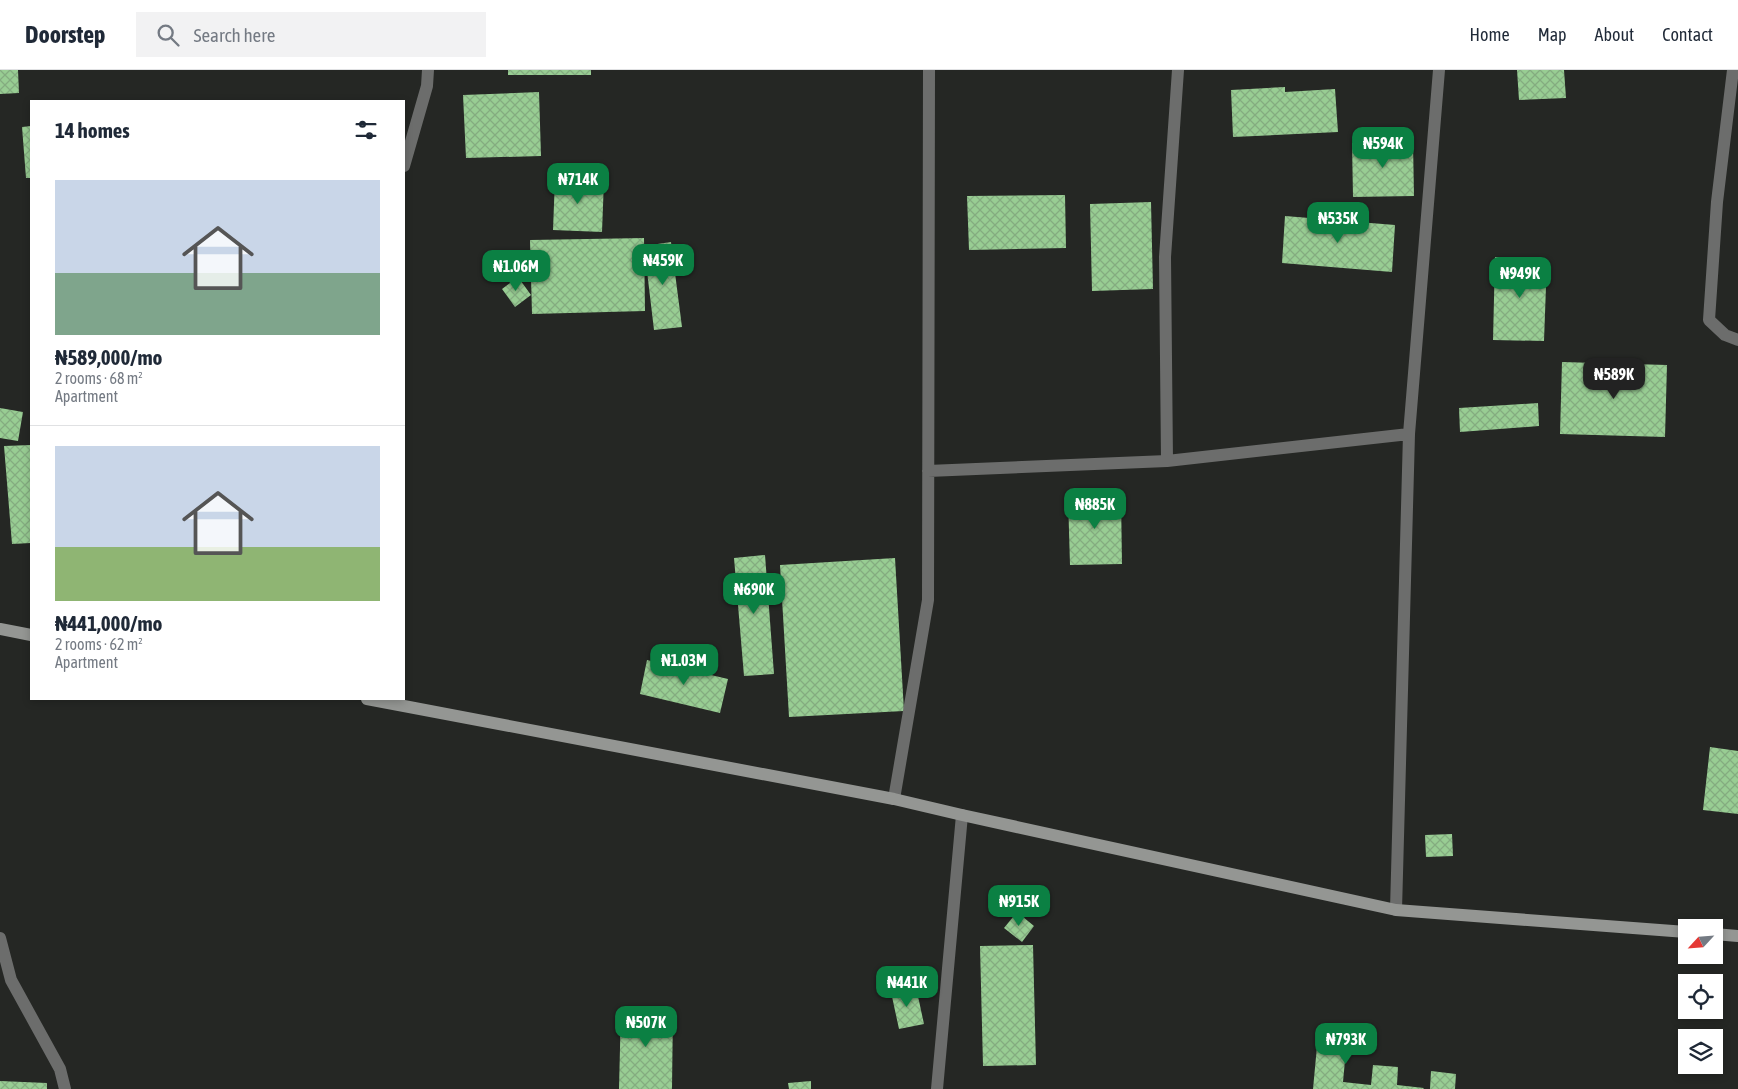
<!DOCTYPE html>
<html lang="en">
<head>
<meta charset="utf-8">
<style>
  :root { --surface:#fff; --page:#f2f2f3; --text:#1f2937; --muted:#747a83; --line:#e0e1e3; --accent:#0b8043 }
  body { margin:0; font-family:"Asap Condensed",sans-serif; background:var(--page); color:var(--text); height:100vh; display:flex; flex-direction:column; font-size:19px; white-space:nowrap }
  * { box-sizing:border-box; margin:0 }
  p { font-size:16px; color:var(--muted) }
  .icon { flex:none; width:28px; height:28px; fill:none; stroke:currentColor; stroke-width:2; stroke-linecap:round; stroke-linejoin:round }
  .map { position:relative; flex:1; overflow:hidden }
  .sheet { position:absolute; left:30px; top:30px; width:375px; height:600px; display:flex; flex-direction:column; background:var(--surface); border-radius:0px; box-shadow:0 2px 8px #0003 }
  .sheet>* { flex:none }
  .needle { width:32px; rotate:244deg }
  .buttons { position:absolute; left:1678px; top:849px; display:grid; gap:10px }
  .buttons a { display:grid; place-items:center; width:45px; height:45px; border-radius:0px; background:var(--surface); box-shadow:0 2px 8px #0003; font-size:25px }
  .price { position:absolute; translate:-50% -42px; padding:0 11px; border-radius:10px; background:var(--accent); color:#fff; font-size:16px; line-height:32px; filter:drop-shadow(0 1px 2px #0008) }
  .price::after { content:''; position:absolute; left:50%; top:30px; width:15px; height:11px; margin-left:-8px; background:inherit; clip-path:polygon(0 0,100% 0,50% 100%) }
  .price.active { background:#222; color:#fff }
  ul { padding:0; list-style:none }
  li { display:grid; align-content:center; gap:10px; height:265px; padding:0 25px }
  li+li { border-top:1px solid var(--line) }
  li span { display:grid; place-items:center; height:155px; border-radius:0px; color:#555 }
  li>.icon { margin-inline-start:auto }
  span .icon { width:90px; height:90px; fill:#fffc; stroke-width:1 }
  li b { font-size:21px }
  h2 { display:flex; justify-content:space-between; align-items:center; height:60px; padding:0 25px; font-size:21px }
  header { display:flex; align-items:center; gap:30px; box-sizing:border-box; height:70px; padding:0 25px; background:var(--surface); border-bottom:1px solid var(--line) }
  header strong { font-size:24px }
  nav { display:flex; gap:28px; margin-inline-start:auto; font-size:18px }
  .search { width:350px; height:45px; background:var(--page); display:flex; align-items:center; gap:12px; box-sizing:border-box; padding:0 18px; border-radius:0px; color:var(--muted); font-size:19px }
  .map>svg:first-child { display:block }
  .building { fill:url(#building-cross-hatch) }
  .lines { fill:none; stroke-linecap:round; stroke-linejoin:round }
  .minor { stroke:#6c6d6c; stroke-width:12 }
  .secondary { stroke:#949693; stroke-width:12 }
</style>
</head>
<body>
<header>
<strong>Doorstep</strong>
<div class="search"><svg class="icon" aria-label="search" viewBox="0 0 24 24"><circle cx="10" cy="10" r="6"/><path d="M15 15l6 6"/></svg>Search here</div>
<nav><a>Home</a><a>Map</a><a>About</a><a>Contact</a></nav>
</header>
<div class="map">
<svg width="1738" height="1019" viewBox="0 0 1738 1019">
  <defs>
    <pattern id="building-cross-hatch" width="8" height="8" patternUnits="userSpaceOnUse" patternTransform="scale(1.25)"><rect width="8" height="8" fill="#98cd93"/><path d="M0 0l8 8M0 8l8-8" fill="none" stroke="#84ac80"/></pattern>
  </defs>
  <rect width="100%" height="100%" fill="#252724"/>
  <path class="building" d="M0,0H18L19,23L0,24Z
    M508,0H591V5H508Z
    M1517,0H1564L1566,28L1519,30Z
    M1285,17V22L1335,19L1338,62L1233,67L1231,20Z
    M539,22L541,86L466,88L463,25Z
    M31,56V108H26L22,57Z
    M1413,72L1414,126L1353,127L1352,73Z
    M555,108L604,110L602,162L553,160Z
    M1065,125L1066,178L969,180L967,126Z
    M1151,132L1153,219L1092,221L1090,134Z
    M1285,146L1395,155L1392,202L1282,193Z
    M644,168L645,241L532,244L530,170Z
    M671,172L682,257L654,260L644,176Z
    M1495,187L1547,189L1544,271L1493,270Z
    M518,207L531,225L515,237L502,219Z
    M1562,292L1667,295L1665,367L1560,364Z
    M1538,333L1539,356L1460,362L1459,338Z
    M0,338L23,342L18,371L0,368Z
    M31,375V473L12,474L4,376Z
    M1121,426L1122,494L1070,495L1068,427Z
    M765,485L774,604L744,606L734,488Z
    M895,488L904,641L789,647L780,495Z
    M647,590L728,609L720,643L640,624Z
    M1710,677L1738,681V744L1703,740Z
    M1452,764L1453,786L1426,787L1425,765Z
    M1017,842L1034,856L1022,872L1004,858Z
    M1033,875L1036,995L983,996L980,876Z
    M916,917L924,954L899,959L891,922Z
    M621,937L673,938L672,1019H619Z
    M1319,955L1348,958L1343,1012L1371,1015L1373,995L1398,997L1397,1015L1424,1018L1423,1019H1313Z
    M1431,1001L1456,1004L1455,1019H1430Z
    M0,1011L47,1013V1019H0Z
    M811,1011V1019H789L788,1013Z"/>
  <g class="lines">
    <path class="minor" d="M1733,0L1717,132L1709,250L1725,265L1738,270
      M404,96L427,16L428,0
      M1167,391L1165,187L1178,0
      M928,401L1167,391L1409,364
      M894,729L928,530L929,0
      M1396,840L1409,364L1439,0
      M0,868L11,910L60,999L65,1019
      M937,1019L962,745"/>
    <path class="secondary" d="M0,559L31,565
      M367,629L894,729L962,745L1396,840L1686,862
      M1714,864L1738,866"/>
  </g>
</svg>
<div class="buttons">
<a><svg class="needle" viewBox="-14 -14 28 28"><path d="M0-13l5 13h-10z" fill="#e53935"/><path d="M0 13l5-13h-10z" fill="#747a83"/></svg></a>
<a><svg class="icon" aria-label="locate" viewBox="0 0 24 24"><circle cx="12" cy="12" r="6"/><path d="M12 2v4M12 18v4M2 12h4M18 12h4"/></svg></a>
<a><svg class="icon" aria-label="layers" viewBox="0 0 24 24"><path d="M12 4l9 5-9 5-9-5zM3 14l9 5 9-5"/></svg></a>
</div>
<b class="price" style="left:1383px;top:99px">₦594K</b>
<b class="price" style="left:578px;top:135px">₦714K</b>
<b class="price" style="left:1338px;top:174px">₦535K</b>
<b class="price" style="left:663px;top:216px">₦459K</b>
<b class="price" style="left:516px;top:222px">₦1.06M</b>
<b class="price" style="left:1520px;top:229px">₦949K</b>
<b class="price active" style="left:1614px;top:330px">₦589K</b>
<b class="price" style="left:1095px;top:460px">₦885K</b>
<b class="price" style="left:754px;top:545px">₦690K</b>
<b class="price" style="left:684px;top:616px">₦1.03M</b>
<b class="price" style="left:1019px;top:857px">₦915K</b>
<b class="price" style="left:907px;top:938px">₦441K</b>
<b class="price" style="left:646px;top:978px">₦507K</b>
<b class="price" style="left:1346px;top:995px">₦793K</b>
<section class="sheet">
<h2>14 homes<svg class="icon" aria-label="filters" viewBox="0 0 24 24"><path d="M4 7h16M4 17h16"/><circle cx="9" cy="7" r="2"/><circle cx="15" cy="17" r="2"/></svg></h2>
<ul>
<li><span style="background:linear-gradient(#c9d6e8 60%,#7fa58c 0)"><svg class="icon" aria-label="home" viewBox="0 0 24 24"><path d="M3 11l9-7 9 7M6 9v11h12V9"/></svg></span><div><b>₦589,000/mo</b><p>2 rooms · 68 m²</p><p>Apartment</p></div></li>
<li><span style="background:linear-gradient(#c9d6e8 65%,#8fb573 0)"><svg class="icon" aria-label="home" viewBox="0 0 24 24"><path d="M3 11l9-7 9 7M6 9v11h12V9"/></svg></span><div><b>₦441,000/mo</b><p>2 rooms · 62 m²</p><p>Apartment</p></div></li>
</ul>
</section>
</div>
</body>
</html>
